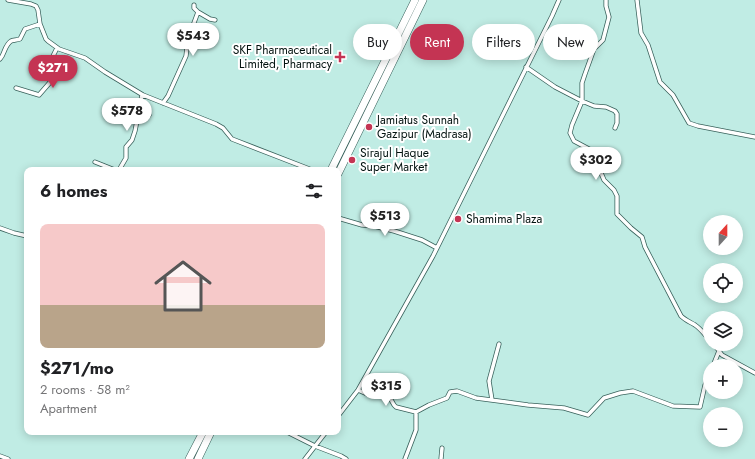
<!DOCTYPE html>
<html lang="en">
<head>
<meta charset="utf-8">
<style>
  :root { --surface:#fff; --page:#f6f6f6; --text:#202124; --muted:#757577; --line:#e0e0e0; --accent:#c43453 }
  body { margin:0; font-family:Jost,sans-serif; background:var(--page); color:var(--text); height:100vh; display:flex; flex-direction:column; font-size:15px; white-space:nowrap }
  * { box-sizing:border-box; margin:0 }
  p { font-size:13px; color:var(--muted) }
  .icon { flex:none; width:22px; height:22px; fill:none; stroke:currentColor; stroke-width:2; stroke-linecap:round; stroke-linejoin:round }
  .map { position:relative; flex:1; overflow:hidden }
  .sheet { position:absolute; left:24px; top:167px; width:317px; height:268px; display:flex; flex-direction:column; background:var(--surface); border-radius:8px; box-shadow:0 2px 10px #0003 }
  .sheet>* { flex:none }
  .banner { position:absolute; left:353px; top:24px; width:342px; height:36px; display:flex; gap:8px }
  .needle { width:26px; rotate:21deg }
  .controls { position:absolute; left:703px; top:215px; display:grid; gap:8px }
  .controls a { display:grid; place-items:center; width:40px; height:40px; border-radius:50%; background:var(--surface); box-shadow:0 2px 10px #0003; font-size:20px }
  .price { position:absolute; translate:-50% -34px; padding:0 9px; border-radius:14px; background:#fff; color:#222; font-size:13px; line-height:26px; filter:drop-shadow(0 1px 2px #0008) }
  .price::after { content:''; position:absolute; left:50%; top:24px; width:12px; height:9px; margin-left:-6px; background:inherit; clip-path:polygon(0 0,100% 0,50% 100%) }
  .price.on { background:var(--accent); color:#fff }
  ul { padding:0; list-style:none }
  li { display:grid; align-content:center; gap:8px; height:212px; padding:0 16px }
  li+li { border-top:1px solid var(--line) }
  li span { display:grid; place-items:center; height:124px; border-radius:8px; color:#555 }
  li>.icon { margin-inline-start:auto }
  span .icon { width:72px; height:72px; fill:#fffc; stroke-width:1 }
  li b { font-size:17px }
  h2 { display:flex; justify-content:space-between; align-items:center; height:48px; padding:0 16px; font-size:17px }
  .pill { padding:0 14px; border-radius:18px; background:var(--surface); box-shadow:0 2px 10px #0003; font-size:14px; line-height:36px }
  .pill.on { background:var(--accent); color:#fff }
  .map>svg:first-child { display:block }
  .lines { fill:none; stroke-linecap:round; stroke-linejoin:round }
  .street-casing { stroke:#38615b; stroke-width:5 }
  .highway-casing { stroke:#38615b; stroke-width:8 }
  .street { stroke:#fff; stroke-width:3.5 }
  .highway { stroke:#fff; stroke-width:7 }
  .poi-dot { fill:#c43453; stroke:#fff; stroke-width:1.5 }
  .labels { text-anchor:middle; stroke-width:4; stroke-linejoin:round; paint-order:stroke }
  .poi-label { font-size:12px; fill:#031310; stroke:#fff; text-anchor:start }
</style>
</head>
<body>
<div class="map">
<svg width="755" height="459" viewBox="0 0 755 459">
  <rect width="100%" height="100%" fill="#c0ece4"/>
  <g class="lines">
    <defs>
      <path id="street" d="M8,0L31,4L36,6L38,10L40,24L46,39L48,41L59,49L85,58L105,72L143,95L216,124L223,128L232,139L312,170
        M606,0V6L609,17L603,40L594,49L585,74L582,83V101L572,125L570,133L574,141L589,149L595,159L604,180L614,190L617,196V214L631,228L642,237L645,247L681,316C685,320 690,322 695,325C701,329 705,335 710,340
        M637,0L641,33L648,45L660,82L673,95L689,123L698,126L755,137
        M198,12L210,19L215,20
        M0,59C5,54 4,46 11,41C13,40 17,40 20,39L25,29L40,24
        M526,67L555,87L582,101L594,106L606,107L615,111L617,114V123L615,128
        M16,88L39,95L59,72L58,67L51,60L57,48
        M163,103L168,96L186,56L188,39L198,12L194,8V5
        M139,111L149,115
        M95,162L115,170
        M119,170L126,158V147L132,140L135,131L142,95
        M338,218L362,225L374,226L394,231L422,240L437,248
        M0,228L14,233L27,236
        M714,344L722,355L755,373
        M713,366L719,351
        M358,390L367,394L390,398L394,405L396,407L416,412
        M492,400L489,381L499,344
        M338,416L358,390L433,256L552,16L559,0
        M287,432L315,446L341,456L346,459
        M0,456L8,459
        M305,459L326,432
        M405,459L416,430V412L429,405L447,398L450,392L457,391L476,398L528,405L564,408L588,415L604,398L620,393L633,391L673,406L700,407L705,385L710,374
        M441,459L442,448"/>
      <path id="highway" d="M331,170L415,0
        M338,174L423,0
        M189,459L203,432
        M198,459L211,432"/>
    </defs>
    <use href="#street" class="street-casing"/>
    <use href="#highway" class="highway-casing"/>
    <use href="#street" class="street"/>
    <use href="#highway" class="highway"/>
  </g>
  <g class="poi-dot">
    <path d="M338 51h4v4h4v4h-4v4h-4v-4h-4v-4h4z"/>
    <circle cx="369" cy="127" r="4"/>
    <circle cx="352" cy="160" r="4"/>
    <circle cx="458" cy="219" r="4"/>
  </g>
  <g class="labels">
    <g class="poi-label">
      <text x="332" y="54" text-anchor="end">SKF Pharmaceutical<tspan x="332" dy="14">Limited, Pharmacy</tspan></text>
      <text x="377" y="124">Jamiatus Sunnah<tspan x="377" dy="14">Gazipur (Madrasa)</tspan></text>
      <text x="360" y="157">Sirajul Haque<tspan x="360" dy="14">Super Market</tspan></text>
      <text x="466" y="223">Shamima Plaza</text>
    </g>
  </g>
</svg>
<div class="controls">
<a><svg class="needle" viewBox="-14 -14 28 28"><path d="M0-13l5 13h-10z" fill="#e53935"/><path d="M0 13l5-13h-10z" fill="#757577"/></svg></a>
<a><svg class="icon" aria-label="locate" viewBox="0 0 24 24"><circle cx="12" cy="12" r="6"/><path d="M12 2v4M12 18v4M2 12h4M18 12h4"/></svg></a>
<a><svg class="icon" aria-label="layers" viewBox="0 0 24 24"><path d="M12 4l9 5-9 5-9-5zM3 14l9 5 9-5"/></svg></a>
<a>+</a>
<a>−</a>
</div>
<b class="price" style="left:193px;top:57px">$543</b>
<b class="price on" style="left:53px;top:89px">$271</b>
<b class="price" style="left:127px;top:132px">$578</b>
<b class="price" style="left:596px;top:181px">$302</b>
<b class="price" style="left:385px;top:237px">$513</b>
<b class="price" style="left:386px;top:407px">$315</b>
<div class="banner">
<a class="pill">Buy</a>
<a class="pill on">Rent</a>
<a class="pill">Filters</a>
<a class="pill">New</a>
</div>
<section class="sheet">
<h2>6 homes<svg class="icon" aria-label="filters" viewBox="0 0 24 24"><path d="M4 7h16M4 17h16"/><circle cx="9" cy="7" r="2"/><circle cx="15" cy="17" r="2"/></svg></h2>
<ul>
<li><span style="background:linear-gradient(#f6c9c9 65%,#b9a48a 0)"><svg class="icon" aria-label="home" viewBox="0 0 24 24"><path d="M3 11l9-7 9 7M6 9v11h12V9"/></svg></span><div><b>$271/mo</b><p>2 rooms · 58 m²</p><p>Apartment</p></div></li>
</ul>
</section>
</div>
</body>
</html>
